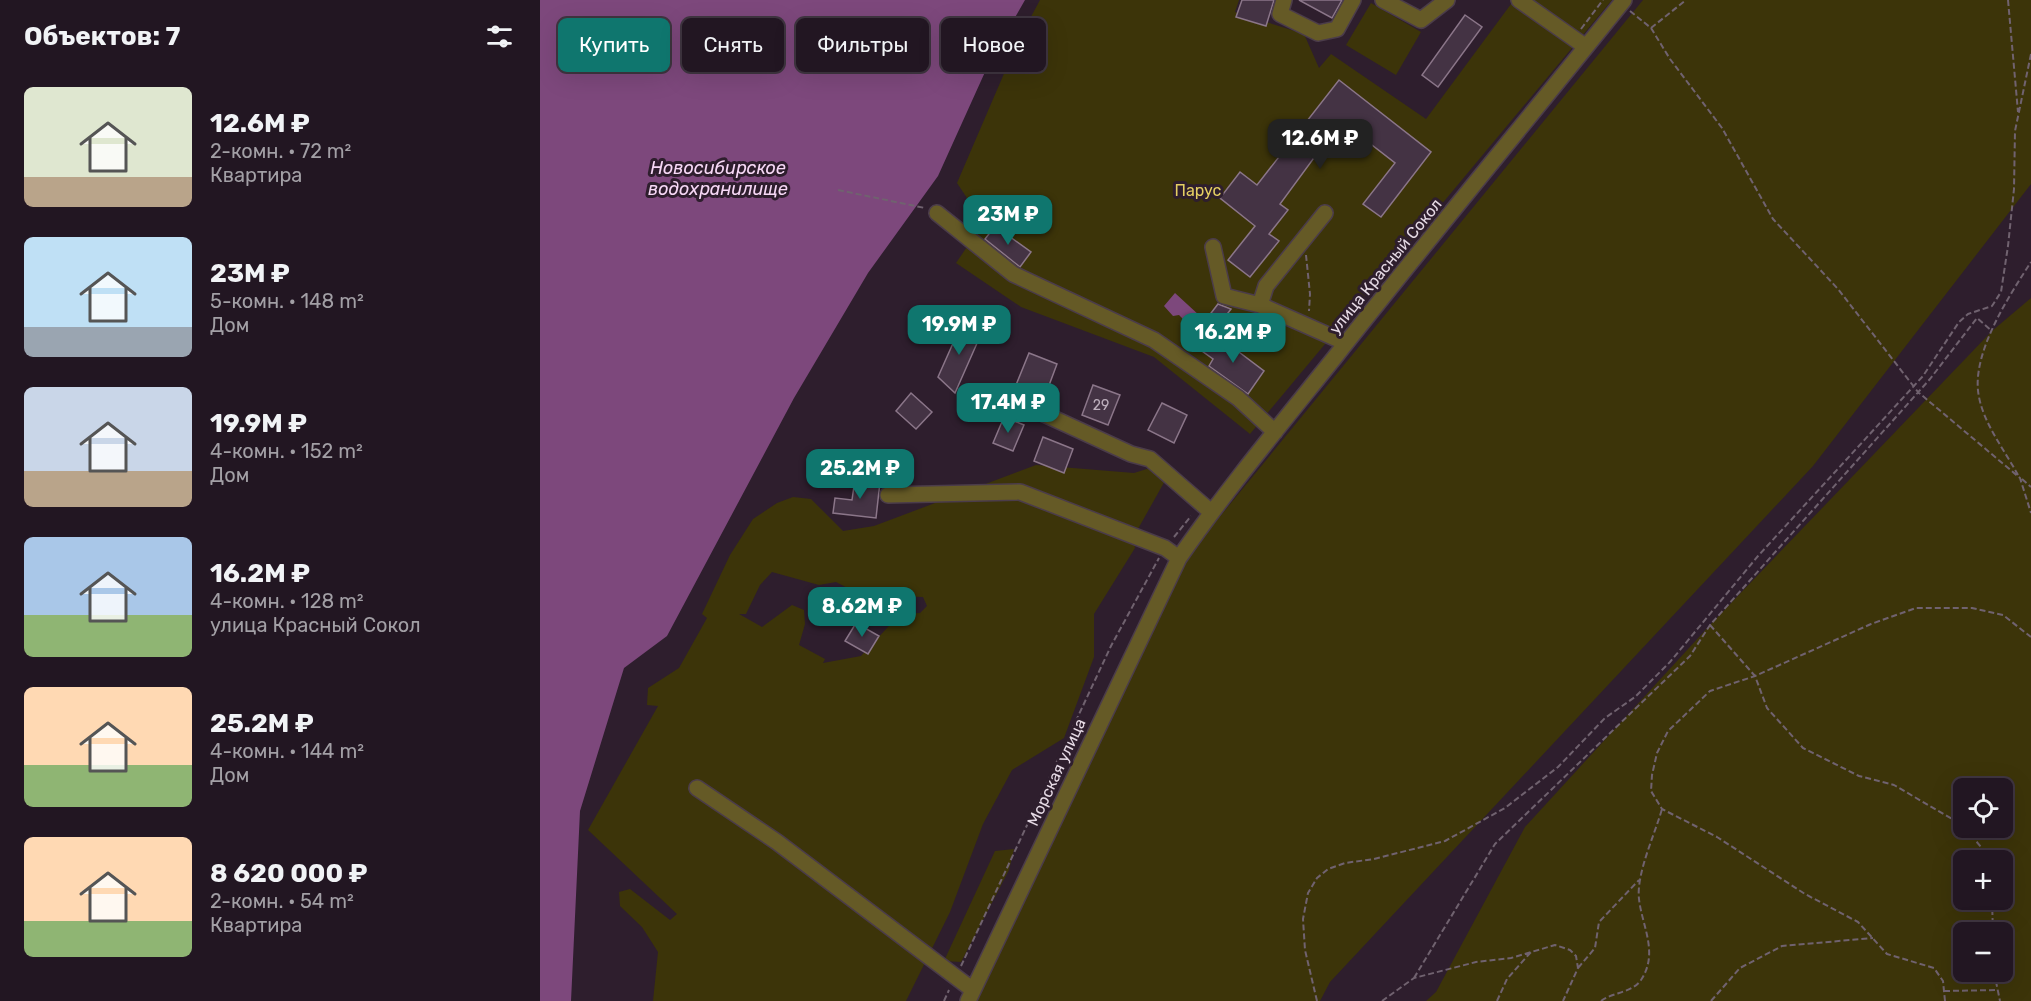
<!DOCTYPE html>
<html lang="ru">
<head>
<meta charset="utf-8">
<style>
  :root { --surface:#221622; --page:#2e232f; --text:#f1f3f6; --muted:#a29fa5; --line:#3f3540; --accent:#0f766e }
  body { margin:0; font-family:Rubik,sans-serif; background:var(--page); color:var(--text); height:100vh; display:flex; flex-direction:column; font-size:22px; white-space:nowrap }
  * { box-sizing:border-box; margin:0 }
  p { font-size:20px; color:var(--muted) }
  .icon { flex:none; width:33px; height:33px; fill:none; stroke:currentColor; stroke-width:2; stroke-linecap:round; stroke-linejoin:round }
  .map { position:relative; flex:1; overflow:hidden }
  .details { display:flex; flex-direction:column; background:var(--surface); width:540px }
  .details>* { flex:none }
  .banner { position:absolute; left:18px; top:18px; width:570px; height:54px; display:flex; gap:12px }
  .controls { position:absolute; left:1413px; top:778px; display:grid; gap:12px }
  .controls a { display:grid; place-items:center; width:60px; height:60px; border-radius:9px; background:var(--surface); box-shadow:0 6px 24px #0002,0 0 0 2px var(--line); font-size:30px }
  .price { position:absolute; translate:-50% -51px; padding:0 14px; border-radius:12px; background:var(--accent); color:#fff; font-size:20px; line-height:39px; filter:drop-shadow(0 2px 3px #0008) }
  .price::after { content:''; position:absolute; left:50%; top:36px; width:18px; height:14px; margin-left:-9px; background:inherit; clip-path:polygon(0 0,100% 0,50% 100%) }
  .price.active { background:#222; color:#fff }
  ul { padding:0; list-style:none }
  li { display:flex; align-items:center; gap:18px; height:150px; padding:0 24px }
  li span { display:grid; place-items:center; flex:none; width:168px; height:120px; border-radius:9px; color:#555 }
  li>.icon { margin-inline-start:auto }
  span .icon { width:72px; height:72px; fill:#fffc; stroke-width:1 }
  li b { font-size:26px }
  h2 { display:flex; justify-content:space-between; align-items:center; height:72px; padding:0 24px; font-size:26px }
  .tag { padding:0 21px; border-radius:9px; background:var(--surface); box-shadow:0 6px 24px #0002,0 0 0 2px var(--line); font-size:21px; line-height:54px }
  .tag.active { background:var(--accent); color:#fff }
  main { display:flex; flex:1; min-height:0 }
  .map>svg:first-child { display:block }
  .green { fill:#3c3409; fill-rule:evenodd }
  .water { fill:#7d487c }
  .building { fill:#434; stroke:#8b7689; stroke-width:1.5 }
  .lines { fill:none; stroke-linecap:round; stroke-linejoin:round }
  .minor-casing { stroke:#4b3c4a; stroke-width:18 }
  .path { stroke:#70626f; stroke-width:2; stroke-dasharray:6 3; stroke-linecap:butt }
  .minor { stroke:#655a26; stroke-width:15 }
  .labels { text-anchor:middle; stroke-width:6; stroke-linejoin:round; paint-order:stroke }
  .number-label { font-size:14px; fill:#beb0bd }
  .park-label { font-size:16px; fill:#e5cf62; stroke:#2e1e2d }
  .street-label { font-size:16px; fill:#e6dae5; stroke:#2e1e2d }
  .water-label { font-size:18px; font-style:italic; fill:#f7d8f6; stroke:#2e1e2d }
</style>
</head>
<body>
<main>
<section class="details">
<h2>Объектов: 7<svg class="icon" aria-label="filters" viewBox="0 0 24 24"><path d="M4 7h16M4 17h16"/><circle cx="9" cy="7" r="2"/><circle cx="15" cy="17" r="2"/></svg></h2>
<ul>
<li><span style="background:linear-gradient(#dfe7d0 75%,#b9a48a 0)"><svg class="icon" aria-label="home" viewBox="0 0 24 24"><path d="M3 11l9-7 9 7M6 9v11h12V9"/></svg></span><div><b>12.6M ₽</b><p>2-комн. · 72 m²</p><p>Квартира</p></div></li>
<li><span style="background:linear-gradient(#bfe0f5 75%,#9aa5b1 0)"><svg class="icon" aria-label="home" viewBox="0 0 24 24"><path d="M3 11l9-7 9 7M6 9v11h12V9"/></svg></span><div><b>23M ₽</b><p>5-комн. · 148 m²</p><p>Дом</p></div></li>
<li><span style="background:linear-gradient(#c9d6e8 70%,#b9a48a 0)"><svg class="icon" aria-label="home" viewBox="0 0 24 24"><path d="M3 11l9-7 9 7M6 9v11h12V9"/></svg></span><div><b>19.9M ₽</b><p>4-комн. · 152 m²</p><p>Дом</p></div></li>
<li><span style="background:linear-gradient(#a9c7e8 65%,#8fb573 0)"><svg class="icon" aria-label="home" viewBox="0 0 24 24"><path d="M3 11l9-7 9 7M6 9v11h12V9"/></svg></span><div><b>16.2M ₽</b><p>4-комн. · 128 m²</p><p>улица Красный Сокол</p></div></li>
<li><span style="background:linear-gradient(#ffd9b3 65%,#8fb573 0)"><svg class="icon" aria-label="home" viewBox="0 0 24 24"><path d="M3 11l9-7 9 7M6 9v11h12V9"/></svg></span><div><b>25.2M ₽</b><p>4-комн. · 144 m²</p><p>Дом</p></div></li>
<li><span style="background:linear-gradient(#ffd9b3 70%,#8fb573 0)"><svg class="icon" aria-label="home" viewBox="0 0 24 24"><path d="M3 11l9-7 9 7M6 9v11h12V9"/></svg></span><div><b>8 620 000 ₽</b><p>2-комн. · 54 m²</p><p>Квартира</p></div></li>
</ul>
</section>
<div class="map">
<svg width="1491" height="1001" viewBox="0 0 1491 1001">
  <rect width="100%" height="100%" fill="#2e1e2d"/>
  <path class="green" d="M500,0H699L695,12L764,34L779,68L791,54L886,119L974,0H1072L710,434L614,357L481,307L416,263L446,219L435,210L417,183L478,41Z
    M1103,0H1491V184L1273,466L790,982L780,1001H435L650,553Z
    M831,3L881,32L856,75L806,45Z
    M1491,298V1001H886L896,992L985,827L1170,625L1452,331ZM1424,789H1462V828H1424ZM1424,861H1462V900H1424ZM1424,933H1462V972H1424Z
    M496,465L594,473L613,467L626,479L594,536L595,548L554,614V657L524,738L472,770L443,824L410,912L366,1001H113L118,952L102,927L80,906L79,892L90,889L130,920L137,914L48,830L118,706L107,705L108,688L139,668L167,618L162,614L190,555L213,519L237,503L253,497L271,499L303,531L334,526ZM232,572L279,585L296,582L321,595L383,597L387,606L380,613L360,614L321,656L283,663L285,659L259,645L265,624L264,610L252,605L222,627L199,614H206L220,585Z
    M474,849L469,870L421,962L404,961L455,851Z"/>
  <path class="water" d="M0,0H485L450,61L398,176L328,273L254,398L127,636L84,668L40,811L31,1001H0Z
    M635,293L660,316L650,326L639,315L633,316L624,306Z"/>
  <path class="building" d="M702,0H734L726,26L696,17Z
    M759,0H802L792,18Z
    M925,15L942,27L898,87L882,75Z
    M799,80L891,152L841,217L823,204L855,163L801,121L740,204L748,210L729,234L739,241L710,277L688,260L715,226L680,198L700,172L717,185Z
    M455,226L491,252L480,267L445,239Z
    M678,304L691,309L669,338L658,330Z
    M422,323L442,332L415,393L398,377Z
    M675,334L724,371L708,394L669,366L673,359L662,351Z
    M489,353L517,364L505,396L476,385Z
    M553,385L580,395L568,425L542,415Z
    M371,393L392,412L376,429L356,411Z
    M622,403L647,415L634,443L608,430Z
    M464,417L484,425L473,451L453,443Z
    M503,437L533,449L524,473L494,461Z
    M315,479L340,482L336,518L293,513L295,498L312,500Z
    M316,623L339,636L328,654L305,641Z"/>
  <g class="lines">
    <defs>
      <path id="minor" d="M744,0L740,14L778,33L797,29L813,0
        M843,0L881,20L907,0
        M979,0L1046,47
        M397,213L473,274L614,340L698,398L735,432
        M673,247L684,296L720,305L806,343
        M720,305L726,286L785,213
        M440,392L504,414L591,454L610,459L671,512
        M348,495L480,492L625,548L639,558
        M157,788L237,842L433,990
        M428,1001L639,558C687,489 742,423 795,357C890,237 988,119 1084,0"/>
    </defs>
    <use href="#minor" class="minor-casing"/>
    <path class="path" d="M1468,0L1478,112
      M1090,11L1111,28L1130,59L1182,128L1233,219L1298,289L1378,392L1480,478L1491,513
      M1111,28L1146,0
      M1041,29L1063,0
      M298,190L385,208
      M766,255L770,294L769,311
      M1478,475C1465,451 1444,424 1439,397C1430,355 1469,296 1491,262
      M1482,479L1491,487
      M634,537L651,516
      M1170,625L1215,676L1227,708L1263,748L1319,776L1354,785L1424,826
      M1425,828L1441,847L1444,861
      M1452,900L1453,933
      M421,966L571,646L619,558
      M1038,968L1055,948L1059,922L1099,880
      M1454,972L1460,1001
      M874,978L955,844L1150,656L1170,625L1390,379L1437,318L1452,331
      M1404,991L1457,990
      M404,1001L409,990
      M777,1001L765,950L763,919L768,893L777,878L788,869L805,863L834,859L905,841L965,808L1018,767L1065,718L1095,697L1130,662L1218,556L1383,376L1419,322L1428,314L1452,306L1461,292L1468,246L1474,189L1475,131L1491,54
      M842,1001L874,978L936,962L971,958L1015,945L1030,950L1036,956L1038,968L1023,1001
      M957,1001L967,979L991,952
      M1061,1001C1073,992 1092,993 1101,980C1119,953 1102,926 1099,899C1096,874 1115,834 1122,809
      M1171,1001L1200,968L1242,946L1333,938
      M1405,1001L1403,981L1394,968L1347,954L1318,922L1265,894L1177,837L1122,809L1111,791L1112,775L1117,753L1128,731L1170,691L1215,676L1331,624L1376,608H1432L1463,615L1491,637"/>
    <use href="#minor" class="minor"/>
  </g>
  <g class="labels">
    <g class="number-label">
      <text x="561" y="410">29</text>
    </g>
    <g class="park-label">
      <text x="658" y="196">Парус</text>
    </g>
    <g class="street-label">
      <text transform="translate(845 266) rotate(-51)" y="6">улица Красный Сокол</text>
      <text transform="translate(516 772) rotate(-65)" y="6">Морская улица</text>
    </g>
    <g class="water-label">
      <text x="178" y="174">Новосибирское<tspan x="178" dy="21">водохранилище</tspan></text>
    </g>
  </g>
</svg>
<div class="controls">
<a><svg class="icon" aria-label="locate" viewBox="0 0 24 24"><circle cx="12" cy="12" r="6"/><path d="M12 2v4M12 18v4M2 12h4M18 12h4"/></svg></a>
<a>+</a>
<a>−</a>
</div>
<b class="price active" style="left:780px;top:170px">12.6M ₽</b>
<b class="price" style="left:468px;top:246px">23M ₽</b>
<b class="price" style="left:419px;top:356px">19.9M ₽</b>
<b class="price" style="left:693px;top:364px">16.2M ₽</b>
<b class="price" style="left:468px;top:434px">17.4M ₽</b>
<b class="price" style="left:320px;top:500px">25.2M ₽</b>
<b class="price" style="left:322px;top:638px">8.62M ₽</b>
<div class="banner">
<a class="tag active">Купить</a>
<a class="tag">Снять</a>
<a class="tag">Фильтры</a>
<a class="tag">Новое</a>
</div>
</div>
</main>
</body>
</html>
